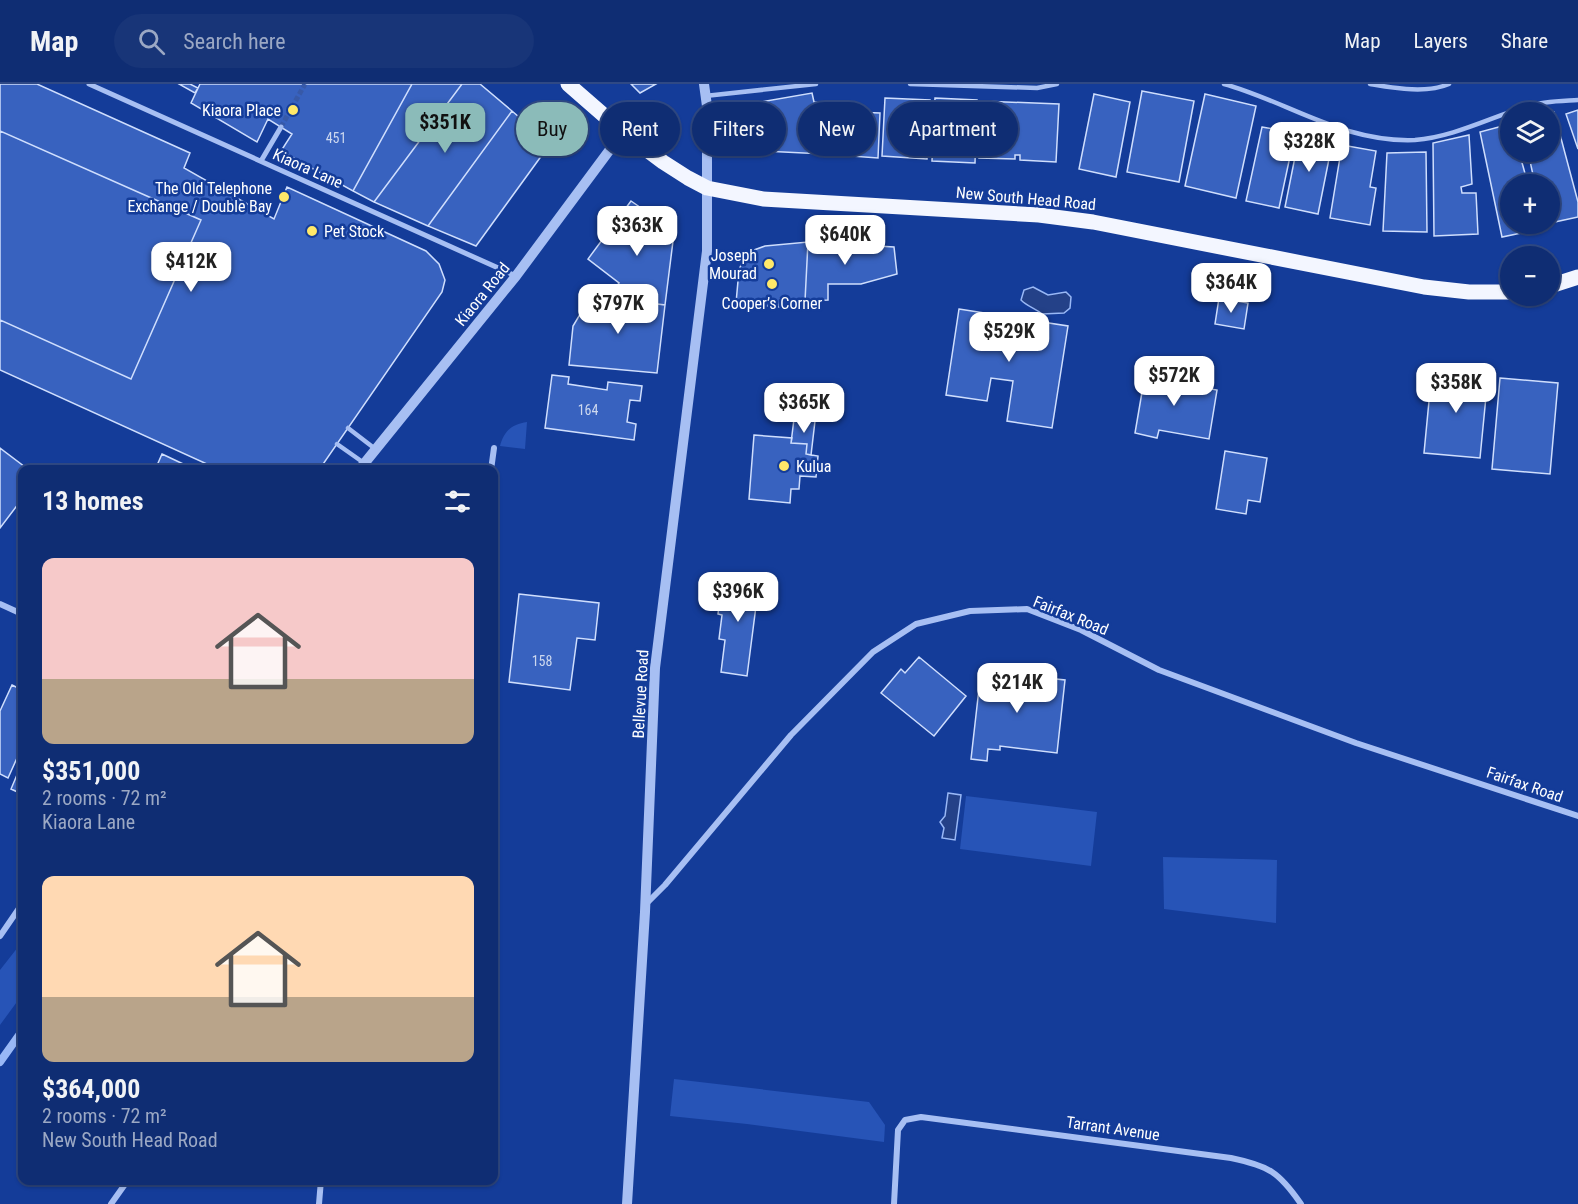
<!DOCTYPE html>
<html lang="en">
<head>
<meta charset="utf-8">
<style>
  :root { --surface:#0f2d73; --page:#183578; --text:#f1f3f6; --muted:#9ba8c4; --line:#2f4985; --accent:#8bbbb9 }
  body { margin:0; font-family:"Roboto Condensed",sans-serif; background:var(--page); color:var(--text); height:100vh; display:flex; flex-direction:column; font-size:22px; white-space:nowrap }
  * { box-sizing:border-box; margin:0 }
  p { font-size:20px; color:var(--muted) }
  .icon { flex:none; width:33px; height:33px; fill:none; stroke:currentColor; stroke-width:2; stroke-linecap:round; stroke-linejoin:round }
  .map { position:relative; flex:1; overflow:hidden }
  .side { position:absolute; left:18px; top:381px; width:480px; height:720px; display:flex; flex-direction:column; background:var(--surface); border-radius:12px; box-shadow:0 2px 4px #0004,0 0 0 2px var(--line) }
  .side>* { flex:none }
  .guide { position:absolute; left:516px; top:18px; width:570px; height:54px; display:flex; gap:12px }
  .tools { position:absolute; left:1500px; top:18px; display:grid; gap:12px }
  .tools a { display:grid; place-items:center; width:60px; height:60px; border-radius:50%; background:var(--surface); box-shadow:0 2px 4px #0004,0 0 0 2px var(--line); font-size:30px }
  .price { position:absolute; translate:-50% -51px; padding:0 14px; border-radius:12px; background:#fff; color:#222; font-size:20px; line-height:39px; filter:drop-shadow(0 2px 3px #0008) }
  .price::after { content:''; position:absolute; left:50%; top:36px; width:18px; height:14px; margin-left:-9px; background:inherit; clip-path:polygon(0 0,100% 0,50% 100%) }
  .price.active { background:var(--accent); color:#111 }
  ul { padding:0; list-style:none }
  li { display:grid; align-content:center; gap:12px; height:318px; padding:0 24px }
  li span { display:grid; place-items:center; height:186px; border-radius:12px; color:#555 }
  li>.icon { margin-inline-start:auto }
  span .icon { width:108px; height:108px; fill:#fffc; stroke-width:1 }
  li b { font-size:26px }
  h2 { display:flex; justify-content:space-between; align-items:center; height:72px; padding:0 24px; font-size:26px }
  .chip { padding:0 21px; border-radius:27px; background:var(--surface); box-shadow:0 2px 4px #0004,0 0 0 2px var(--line); font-size:21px; line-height:54px }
  .chip.active { background:var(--accent); color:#111 }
  header { display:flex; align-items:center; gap:36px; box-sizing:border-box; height:84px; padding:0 30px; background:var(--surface); border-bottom:2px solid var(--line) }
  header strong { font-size:28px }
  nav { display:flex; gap:33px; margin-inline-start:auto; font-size:21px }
  .search { width:420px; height:54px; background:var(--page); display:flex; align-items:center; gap:15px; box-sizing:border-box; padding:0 21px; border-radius:33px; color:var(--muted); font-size:22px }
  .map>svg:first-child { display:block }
  .green { fill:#2754b7 }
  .water { fill:#244188; stroke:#99b8f6; stroke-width:1.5 }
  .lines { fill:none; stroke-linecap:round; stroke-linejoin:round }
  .stream { stroke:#99b8f6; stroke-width:8 }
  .building { fill:#3862bf; stroke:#cfdefd; stroke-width:1.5 }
  .pedestrian-tunnel { stroke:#3759a8; stroke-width:5; stroke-dasharray:5 2.5; stroke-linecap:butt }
  .service { stroke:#a7bff3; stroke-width:4.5 }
  .pedestrian { stroke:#a7bff3; stroke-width:5 }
  .minor { stroke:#a7bff3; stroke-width:6 }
  .tertiary { stroke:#a7bff3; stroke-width:10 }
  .primary { stroke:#f3f6ff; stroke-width:15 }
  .poi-dot { fill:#ffe869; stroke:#143c99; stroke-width:2 }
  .labels { text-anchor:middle; stroke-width:5; stroke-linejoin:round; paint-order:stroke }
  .number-label { font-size:14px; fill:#cdd8ef }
  .poi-label { font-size:16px; fill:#fff; stroke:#143c99; text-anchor:end }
  .street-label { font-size:16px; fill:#fff; stroke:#143c99 }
</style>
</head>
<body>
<header>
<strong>Map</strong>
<div class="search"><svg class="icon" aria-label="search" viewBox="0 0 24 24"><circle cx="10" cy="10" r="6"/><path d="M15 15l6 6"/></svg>Search here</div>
<nav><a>Map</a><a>Layers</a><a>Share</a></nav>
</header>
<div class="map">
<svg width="1578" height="1120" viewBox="0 0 1578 1120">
  <rect width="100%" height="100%" fill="#143c99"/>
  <path class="green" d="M527,338L525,365L500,362C504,347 512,340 527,338Z
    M966,712L1097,728L1091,782L960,765Z
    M1163,773L1277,776L1276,839L1164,825Z
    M22,858V911L0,941V886Z
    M674,995L869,1018L885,1041L884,1058L747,1040L670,1032Z"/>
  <path class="water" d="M1033,203L1048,211L1066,208L1071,213L1070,224L1064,229L1042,230C1035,224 1028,223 1021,216L1024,206Z
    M948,709L961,711L955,756L942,754L944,744L940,738L945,732Z"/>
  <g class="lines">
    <path class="stream" d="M0,978L22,947"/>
  </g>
  <path class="building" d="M0,0H37L190,69L184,84L274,135L287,103L426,167L439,180L445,196L442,208L319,386H220L0,286Z
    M179,0H190L198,4L195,9Z
    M200,0H412L353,107L281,67L292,50L268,35L257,58L191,19Z
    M412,0H462L374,118L353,107Z
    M462,0H480L512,27L428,142L374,118Z
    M631,0H656L640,9Z
    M1142,7L1194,17L1179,98L1127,88Z
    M812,9L814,18L823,19L824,70L763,67L754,62L746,52L741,44L738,22Z
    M1094,10L1130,18L1116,93L1079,85Z
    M1205,10L1256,22L1236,114L1185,102Z
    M885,14L930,16L927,75L882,72Z
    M935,14L977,16L975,79L932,77Z
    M981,17L1059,20L1056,78L1020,76V71H1015V75L979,74Z
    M1578,26V65L1566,30Z
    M512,27L550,60L476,162L428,142Z
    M823,27L880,29L878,74L824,70Z
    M1549,28H1554L1578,118V133L1550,139V100H1535L1528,68H1550Z
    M1510,40V68H1519L1528,100H1510V140H1539L1540,145L1502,153L1480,48Z
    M1262,43L1295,49L1279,124L1246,117Z
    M0,47L201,136L131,295L0,236Z
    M1300,48L1333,55L1318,130L1285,123Z
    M1469,51L1472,100L1461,103L1462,109H1476L1478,150L1434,152L1433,59Z
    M1342,61L1376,67L1370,103L1376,104L1370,141L1330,134Z
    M1426,68L1427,148L1383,147L1387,69Z
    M631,117L666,141L672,148L673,157L665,221L608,215L619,199L588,175Z
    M808,158L805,217L780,215L779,223L736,219L739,186L744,174L754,166L765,162Z
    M808,158L894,163L897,190L861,200H828V216L805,217Z
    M591,212L665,221L657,289L569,281L573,242Z
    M1219,214L1248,219L1244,245L1215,240Z
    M959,225L1068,242L1052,344L1007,337L1013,297L991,294L987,317L946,311Z
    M1147,279L1163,282L1161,296L1217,306L1209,355L1159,346L1157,354L1135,349Z
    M1432,286L1488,292L1480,374L1424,369Z
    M552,291L569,293L568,300L607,306L608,298L642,302L640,317L630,316L627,338L636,340L634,356L545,344Z
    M1500,294L1558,299L1550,390L1492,385Z
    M794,335L815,337L811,371L806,370L807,360L791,359Z
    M754,351L792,354L791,359L807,360L806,370L818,372L816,393L800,392L799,405H791L790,419L749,415Z
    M0,364L29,386H22V415L0,444Z
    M1225,367L1267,374L1260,418L1248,416L1246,430L1216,425Z
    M162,370L196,386H155Z
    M738,489L760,491L747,592L721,588L725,556L719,555L722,531L718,530L721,506L736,507Z
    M519,510L599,519L595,556L577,554L570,606L509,598Z
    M919,573L966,612L934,652L881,609L901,585L905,589Z
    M981,587L1065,596L1057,669L1000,662V666L988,665L987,677L971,675Z
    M12,601L22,606V663L8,694L0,690V627Z
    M22,679V710L11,705Z"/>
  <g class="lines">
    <path class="pedestrian-tunnel" d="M281,43L305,0"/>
    <path class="service" d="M910,0L1037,4L1057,0
      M1224,0C1289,18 1343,59 1415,56C1454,53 1491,33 1528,22C1543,17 1562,17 1578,16
      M1370,0C1394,4 1426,10 1449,0
      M705,12L816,0
      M348,344L374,364
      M337,360L364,379
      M321,383L324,386"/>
    <path class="pedestrian" d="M89,0L516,192
      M261,77L281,43"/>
    <path class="minor" d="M491,386L494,364
      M0,520L22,530
      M646,820L665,801L791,651L873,568L916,540L970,527L1027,525L1081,546L1159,586L1356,659L1578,732
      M0,852L22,820
      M111,1120L128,1096
      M319,1120L321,1096
      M894,1120L898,1046L905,1036L921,1033L1231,1074C1269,1082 1279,1088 1301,1120"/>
    <path class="tertiary" d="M359,386L516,192L623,48
      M627,1120L645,828L655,584L707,167V22L704,0"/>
    <path class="primary" d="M568,0L623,48L663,78L688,94L707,104L763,115L1039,131L1093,138L1424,203L1469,208H1510
      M1550,202L1578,193"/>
  </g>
  <g class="poi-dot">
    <circle cx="293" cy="26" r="6"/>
    <circle cx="284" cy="113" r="6"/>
    <circle cx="312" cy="147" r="6"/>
    <circle cx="769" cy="180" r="6"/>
    <circle cx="772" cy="200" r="6"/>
    <circle cx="784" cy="382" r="6"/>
  </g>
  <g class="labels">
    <g class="number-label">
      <text x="336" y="59">451</text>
      <text x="588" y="331">164</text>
      <text x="542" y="582">158</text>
    </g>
    <g class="poi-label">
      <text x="281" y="32">Kiaora Place</text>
      <text x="272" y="110">The Old Telephone<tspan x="272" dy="18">Exchange / Double Bay</tspan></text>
      <text x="324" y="153" text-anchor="start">Pet Stock</text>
      <text x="757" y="177">Joseph<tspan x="757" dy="18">Mourad</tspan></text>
      <text x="772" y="225" text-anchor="middle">Cooper’s Corner</text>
      <text x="796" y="388" text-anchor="start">Kulua</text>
    </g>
    <g class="street-label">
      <text transform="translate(308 84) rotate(24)" y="6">Kiaora Lane</text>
      <text transform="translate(1026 114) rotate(5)" y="6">New South Head Road</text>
      <text transform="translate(482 210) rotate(-51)" y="6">Kiaora Road</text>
      <text transform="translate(1071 531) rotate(22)" y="6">Fairfax Road</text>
      <text transform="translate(640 610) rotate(-87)" y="6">Bellevue Road</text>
      <text transform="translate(1525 700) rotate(19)" y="6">Fairfax Road</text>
      <text transform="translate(1113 1044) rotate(8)" y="6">Tarrant Avenue</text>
    </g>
  </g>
</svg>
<div class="tools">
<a><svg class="icon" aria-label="layers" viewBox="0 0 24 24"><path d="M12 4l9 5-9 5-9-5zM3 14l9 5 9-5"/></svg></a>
<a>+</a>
<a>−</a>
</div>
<b class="price active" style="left:445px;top:70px">$351K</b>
<b class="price" style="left:1309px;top:89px">$328K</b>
<b class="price" style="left:637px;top:173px">$363K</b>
<b class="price" style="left:845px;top:182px">$640K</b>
<b class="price" style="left:191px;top:209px">$412K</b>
<b class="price" style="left:1231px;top:230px">$364K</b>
<b class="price" style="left:618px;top:251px">$797K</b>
<b class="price" style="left:1009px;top:279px">$529K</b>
<b class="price" style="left:1174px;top:323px">$572K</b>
<b class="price" style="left:1456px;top:330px">$358K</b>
<b class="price" style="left:804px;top:350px">$365K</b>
<b class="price" style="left:738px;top:539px">$396K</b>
<b class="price" style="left:1017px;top:630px">$214K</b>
<div class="guide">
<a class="chip active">Buy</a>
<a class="chip">Rent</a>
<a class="chip">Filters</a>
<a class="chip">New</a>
<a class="chip">Apartment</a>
</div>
<section class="side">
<h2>13 homes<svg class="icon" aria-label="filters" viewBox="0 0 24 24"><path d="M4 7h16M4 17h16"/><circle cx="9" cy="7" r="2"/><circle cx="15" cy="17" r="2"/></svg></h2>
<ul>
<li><span style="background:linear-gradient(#f6c9c9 65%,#b9a48a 0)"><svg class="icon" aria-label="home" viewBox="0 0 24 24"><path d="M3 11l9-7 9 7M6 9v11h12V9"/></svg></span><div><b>$351,000</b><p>2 rooms · 72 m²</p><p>Kiaora Lane</p></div></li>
<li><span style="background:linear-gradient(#ffd9b3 65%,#b9a48a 0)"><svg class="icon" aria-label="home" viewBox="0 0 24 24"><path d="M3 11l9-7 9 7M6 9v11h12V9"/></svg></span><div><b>$364,000</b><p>2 rooms · 72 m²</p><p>New South Head Road</p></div></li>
</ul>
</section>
</div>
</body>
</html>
